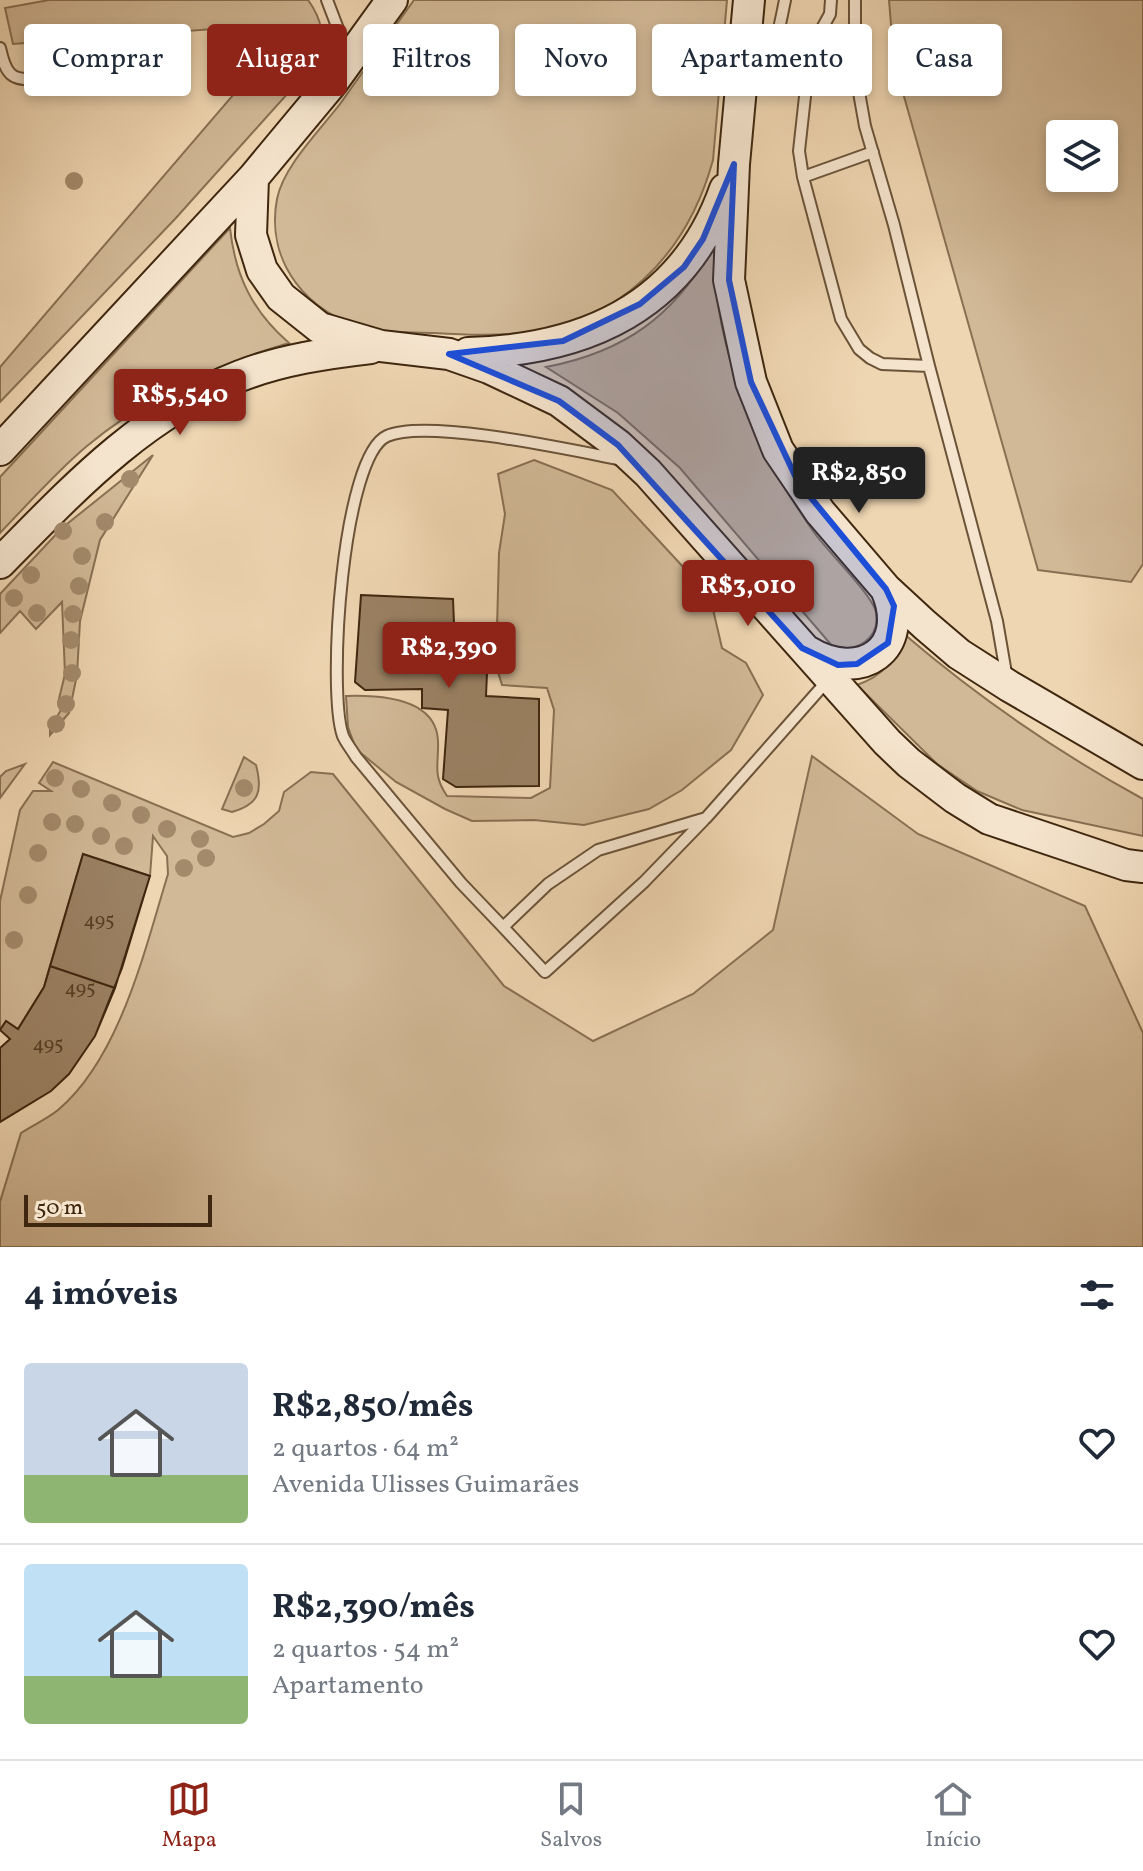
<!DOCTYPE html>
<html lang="pt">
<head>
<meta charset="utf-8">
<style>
  :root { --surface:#fff; --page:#f6f6f7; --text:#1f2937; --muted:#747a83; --line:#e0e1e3; --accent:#8f2418 }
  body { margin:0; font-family:Vollkorn,serif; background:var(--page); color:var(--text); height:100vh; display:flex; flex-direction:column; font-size:30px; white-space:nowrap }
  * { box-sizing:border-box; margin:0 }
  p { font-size:26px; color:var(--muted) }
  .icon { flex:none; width:44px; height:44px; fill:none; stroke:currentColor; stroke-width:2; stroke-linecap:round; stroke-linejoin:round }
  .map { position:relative; height:1247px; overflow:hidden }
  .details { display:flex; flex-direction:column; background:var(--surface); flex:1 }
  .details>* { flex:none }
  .top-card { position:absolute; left:24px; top:24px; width:1096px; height:72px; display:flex; gap:16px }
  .controls { position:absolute; left:1046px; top:120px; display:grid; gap:16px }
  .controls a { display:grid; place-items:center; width:72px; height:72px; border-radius:8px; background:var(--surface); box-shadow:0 4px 12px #0003; font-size:40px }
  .scale { position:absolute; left:24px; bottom:20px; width:188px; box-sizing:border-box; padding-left:8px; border:4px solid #3f270f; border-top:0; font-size:22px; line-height:28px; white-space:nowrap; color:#3f270f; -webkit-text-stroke:6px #f5e4cd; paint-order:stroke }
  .price { position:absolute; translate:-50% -68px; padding:0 18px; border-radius:8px; background:var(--accent); color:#fff; font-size:26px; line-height:52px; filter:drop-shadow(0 2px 4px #0008) }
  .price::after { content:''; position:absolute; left:50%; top:48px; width:24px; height:18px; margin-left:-12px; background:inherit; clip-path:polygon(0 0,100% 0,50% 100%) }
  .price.current { background:#222; color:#fff }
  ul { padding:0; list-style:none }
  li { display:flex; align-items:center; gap:24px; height:200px; padding:0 24px }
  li+li { border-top:2px solid var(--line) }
  li span { display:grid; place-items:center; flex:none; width:224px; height:160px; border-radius:8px; color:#555 }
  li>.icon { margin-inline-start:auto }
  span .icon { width:96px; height:96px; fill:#fffc; stroke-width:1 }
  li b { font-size:34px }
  h2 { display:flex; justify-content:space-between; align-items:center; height:96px; padding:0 24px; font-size:34px }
  .pill { padding:0 28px; border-radius:8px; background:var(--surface); box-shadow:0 4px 12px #0003; font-size:28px; line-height:72px }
  .pill.current { background:var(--accent); color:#fff }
  .tab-bar { display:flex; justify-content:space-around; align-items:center; height:112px; border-top:2px solid var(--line); background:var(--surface); font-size:22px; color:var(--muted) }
  .tab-bar a { display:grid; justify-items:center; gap:4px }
  .tab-bar .current { color:var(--accent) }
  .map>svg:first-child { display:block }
  .green { fill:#d1b896; stroke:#887052; stroke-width:2; fill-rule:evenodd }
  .building { fill:#9b8264; stroke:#3f270f; stroke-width:2 }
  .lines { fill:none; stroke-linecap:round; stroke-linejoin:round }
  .lane-casing { stroke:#6b5338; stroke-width:14 }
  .secondary-casing { stroke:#3f270f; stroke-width:34 }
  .lane { stroke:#f5e4cd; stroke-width:10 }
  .secondary { stroke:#f5e4cd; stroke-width:30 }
  .tree { fill:#a38a6b }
  .marked { fill:#1d4ed8; fill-opacity:0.2; stroke:#1d4ed8; stroke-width:6; stroke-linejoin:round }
  .labels { text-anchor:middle; stroke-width:6; stroke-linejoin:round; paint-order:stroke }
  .number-label { font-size:20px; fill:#563e24 }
</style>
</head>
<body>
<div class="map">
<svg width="1143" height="1247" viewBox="0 0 1143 1247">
  <rect width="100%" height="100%" fill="#efd6b2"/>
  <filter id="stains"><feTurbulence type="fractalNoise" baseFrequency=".0025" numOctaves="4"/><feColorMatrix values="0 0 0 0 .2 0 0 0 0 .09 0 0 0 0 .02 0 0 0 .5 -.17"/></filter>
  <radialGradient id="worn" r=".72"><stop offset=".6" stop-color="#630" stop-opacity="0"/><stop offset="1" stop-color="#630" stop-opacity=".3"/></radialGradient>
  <path class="green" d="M49,0H308C322,19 327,41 316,62L175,219L0,402V367L257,67L241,54L240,27L13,44L5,8Z
    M414,0H727L713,160C697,218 667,267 616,301C561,338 497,337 434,333C413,332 389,333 368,329C308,315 265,262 277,199C283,167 320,130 340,104C365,69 389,35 414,0Z
    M889,0H1143V564L1131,582L1038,570L894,61ZM1060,134H1104V178H1060Z
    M230,228C235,275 252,311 289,343C215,365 147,396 87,446C56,472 28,504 0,533V477Z
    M714,246C713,347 756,449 813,531C825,549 874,596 876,613C880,639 856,653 833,647L680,468L618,413L546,367C625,352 674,316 714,246Z
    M153,455L100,540L80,621L77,675L69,713L50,735V728L61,710L58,703L65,674L62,602L36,629L20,611L0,633V594L62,528Z
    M534,460L612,490L685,569L712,605L722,648L746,663L763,695L731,750L682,790L649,809L584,825L534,820L472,821L445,809L396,782L356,749L348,727L346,696C379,695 436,698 438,741C439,765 432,774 447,796L531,798L550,788L554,710L547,688L502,685L496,665L499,553L505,514L498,474Z
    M904,634C979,698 1057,752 1143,799V836L1022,810L977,791L937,764L857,685C883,676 896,660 904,634Z
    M812,756L918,834L1085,906L1143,1033V1247H0V1202L21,1133C33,1125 47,1119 58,1110C120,1058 145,949 168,874L167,856L153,836L150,876L83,854L44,987L18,1029L6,1022L0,1030V901L20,810L33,791H51L39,783L53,762L233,837L249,833L264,824L279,811L284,792L311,772L333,774L504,986L593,1041L693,994L773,930Z
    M244,757L256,765C263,792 259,804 232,812L222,809Z
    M25,764L0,798V777L6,771Z"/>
  <path class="building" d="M361,595L453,599L455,648L488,650L486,696L539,699V786L456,787L443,779L448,710L422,708V689L365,690L355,682Z
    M83,854L150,876L122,968L95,1036L69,1074L51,1091L0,1122V1048L10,1039L0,1030L6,1021L18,1029L44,987Z
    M83,854L150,876L115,988L50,966Z
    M50,966L115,988L95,1036L69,1074L51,1091L0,1122V1048L10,1039L0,1030L6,1021L18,1029L44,987Z"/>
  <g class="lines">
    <defs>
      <path id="lane" d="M327,0L340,34L342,55
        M831,0L830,14L814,43L809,60L799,151L803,177L841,319L859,349L870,358L882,364L929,366
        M855,0V70L865,126L894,225L929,366L997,621L1007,679
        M0,48C6,75 11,81 38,79
        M749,94C773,68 778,34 785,0
        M803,177L873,152
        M623,460C576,451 427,418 387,436C342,456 327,692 343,736C346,743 352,750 356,757L461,883L503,927L548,884L598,850L706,818L828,680
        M503,927L545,972L644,882L704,820"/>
      <path id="secondary" d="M749,0L734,164L729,280L751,382L778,450L820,512L886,589L925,625L959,654L1009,686L1143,764
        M253,178L251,235L262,270L281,297L320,328L381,346L449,354L489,368L559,401L618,445L648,473L887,742L909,763L955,798L989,819L1126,865L1143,867
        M468,353C587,350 684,306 725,189
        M0,450L253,178L332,83L392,0
        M0,563C72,490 142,414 240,376C281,360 327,353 371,348
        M807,651C861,684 912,649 886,589"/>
    </defs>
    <use href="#lane" class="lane-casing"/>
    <use href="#secondary" class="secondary-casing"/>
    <use href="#lane" class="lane"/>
    <use href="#secondary" class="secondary"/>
  </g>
  <g class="tree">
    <circle cx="74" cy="181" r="9"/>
    <circle cx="130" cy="479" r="9"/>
    <circle cx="105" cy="522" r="9"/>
    <circle cx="63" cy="531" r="9"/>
    <circle cx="82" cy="556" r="9"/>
    <circle cx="31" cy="575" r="9"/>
    <circle cx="79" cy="586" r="9"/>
    <circle cx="14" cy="598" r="9"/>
    <circle cx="37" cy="613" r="9"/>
    <circle cx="73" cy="614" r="9"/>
    <circle cx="71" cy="640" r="9"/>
    <circle cx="72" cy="673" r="9"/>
    <circle cx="66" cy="704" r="9"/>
    <circle cx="56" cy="724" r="9"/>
    <circle cx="55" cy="778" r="9"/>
    <circle cx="244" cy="788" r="9"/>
    <circle cx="81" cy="789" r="9"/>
    <circle cx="112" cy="803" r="9"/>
    <circle cx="141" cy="815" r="9"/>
    <circle cx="52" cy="822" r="9"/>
    <circle cx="75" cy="824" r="9"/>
    <circle cx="167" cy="829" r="9"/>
    <circle cx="101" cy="836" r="9"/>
    <circle cx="200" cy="839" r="9"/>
    <circle cx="124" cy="846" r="9"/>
    <circle cx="38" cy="853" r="9"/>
    <circle cx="206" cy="858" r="9"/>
    <circle cx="184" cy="868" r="9"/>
    <circle cx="28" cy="895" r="9"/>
    <circle cx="14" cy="940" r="9"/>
  </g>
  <path class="marked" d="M734,164L729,280L751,382L798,482L886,589L894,606L888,643L857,664L838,665L802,648L618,445L559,401L449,354L563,341L640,304L684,267L703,239Z"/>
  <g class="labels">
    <g class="number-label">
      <text x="99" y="926">495</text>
      <text x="80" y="994">495</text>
      <text x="48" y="1050">495</text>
    </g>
  </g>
  <rect width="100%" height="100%" filter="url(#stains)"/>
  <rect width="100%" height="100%" fill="url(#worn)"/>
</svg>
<div class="controls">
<a><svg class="icon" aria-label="layers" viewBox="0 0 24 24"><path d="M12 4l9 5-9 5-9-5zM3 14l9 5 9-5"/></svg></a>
</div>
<div class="scale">50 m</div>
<b class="price" style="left:180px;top:437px">R$5,540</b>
<b class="price current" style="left:859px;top:515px">R$2,850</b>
<b class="price" style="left:748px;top:628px">R$3,010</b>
<b class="price" style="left:449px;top:690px">R$2,390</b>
<div class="top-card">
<a class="pill">Comprar</a>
<a class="pill current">Alugar</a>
<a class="pill">Filtros</a>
<a class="pill">Novo</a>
<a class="pill">Apartamento</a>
<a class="pill">Casa</a>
</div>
</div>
<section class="details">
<h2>4 imóveis<svg class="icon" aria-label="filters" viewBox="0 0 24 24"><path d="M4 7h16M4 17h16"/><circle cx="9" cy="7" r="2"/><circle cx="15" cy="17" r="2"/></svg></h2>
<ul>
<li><span style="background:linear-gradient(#c9d6e8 70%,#8fb573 0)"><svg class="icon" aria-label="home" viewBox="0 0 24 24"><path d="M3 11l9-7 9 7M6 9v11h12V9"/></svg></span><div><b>R$2,850/mês</b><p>2 quartos · 64 m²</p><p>Avenida Ulisses Guimarães</p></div><svg class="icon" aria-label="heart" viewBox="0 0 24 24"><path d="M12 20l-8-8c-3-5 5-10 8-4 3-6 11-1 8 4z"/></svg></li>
<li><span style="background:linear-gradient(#bfe0f5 70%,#8fb573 0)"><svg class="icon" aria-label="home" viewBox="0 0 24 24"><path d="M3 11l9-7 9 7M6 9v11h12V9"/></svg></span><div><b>R$2,390/mês</b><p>2 quartos · 54 m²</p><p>Apartamento</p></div><svg class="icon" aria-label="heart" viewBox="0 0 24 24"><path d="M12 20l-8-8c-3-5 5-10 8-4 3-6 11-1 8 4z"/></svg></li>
</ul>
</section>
<nav class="tab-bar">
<a class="current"><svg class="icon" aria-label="map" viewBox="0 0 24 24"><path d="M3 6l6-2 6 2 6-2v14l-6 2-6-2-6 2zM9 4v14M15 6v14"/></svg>Mapa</a>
<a><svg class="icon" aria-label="saved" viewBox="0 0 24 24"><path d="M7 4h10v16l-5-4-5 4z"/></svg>Salvos</a>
<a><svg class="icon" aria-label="home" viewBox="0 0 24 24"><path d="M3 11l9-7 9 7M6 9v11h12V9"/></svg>Início</a>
</nav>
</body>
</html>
